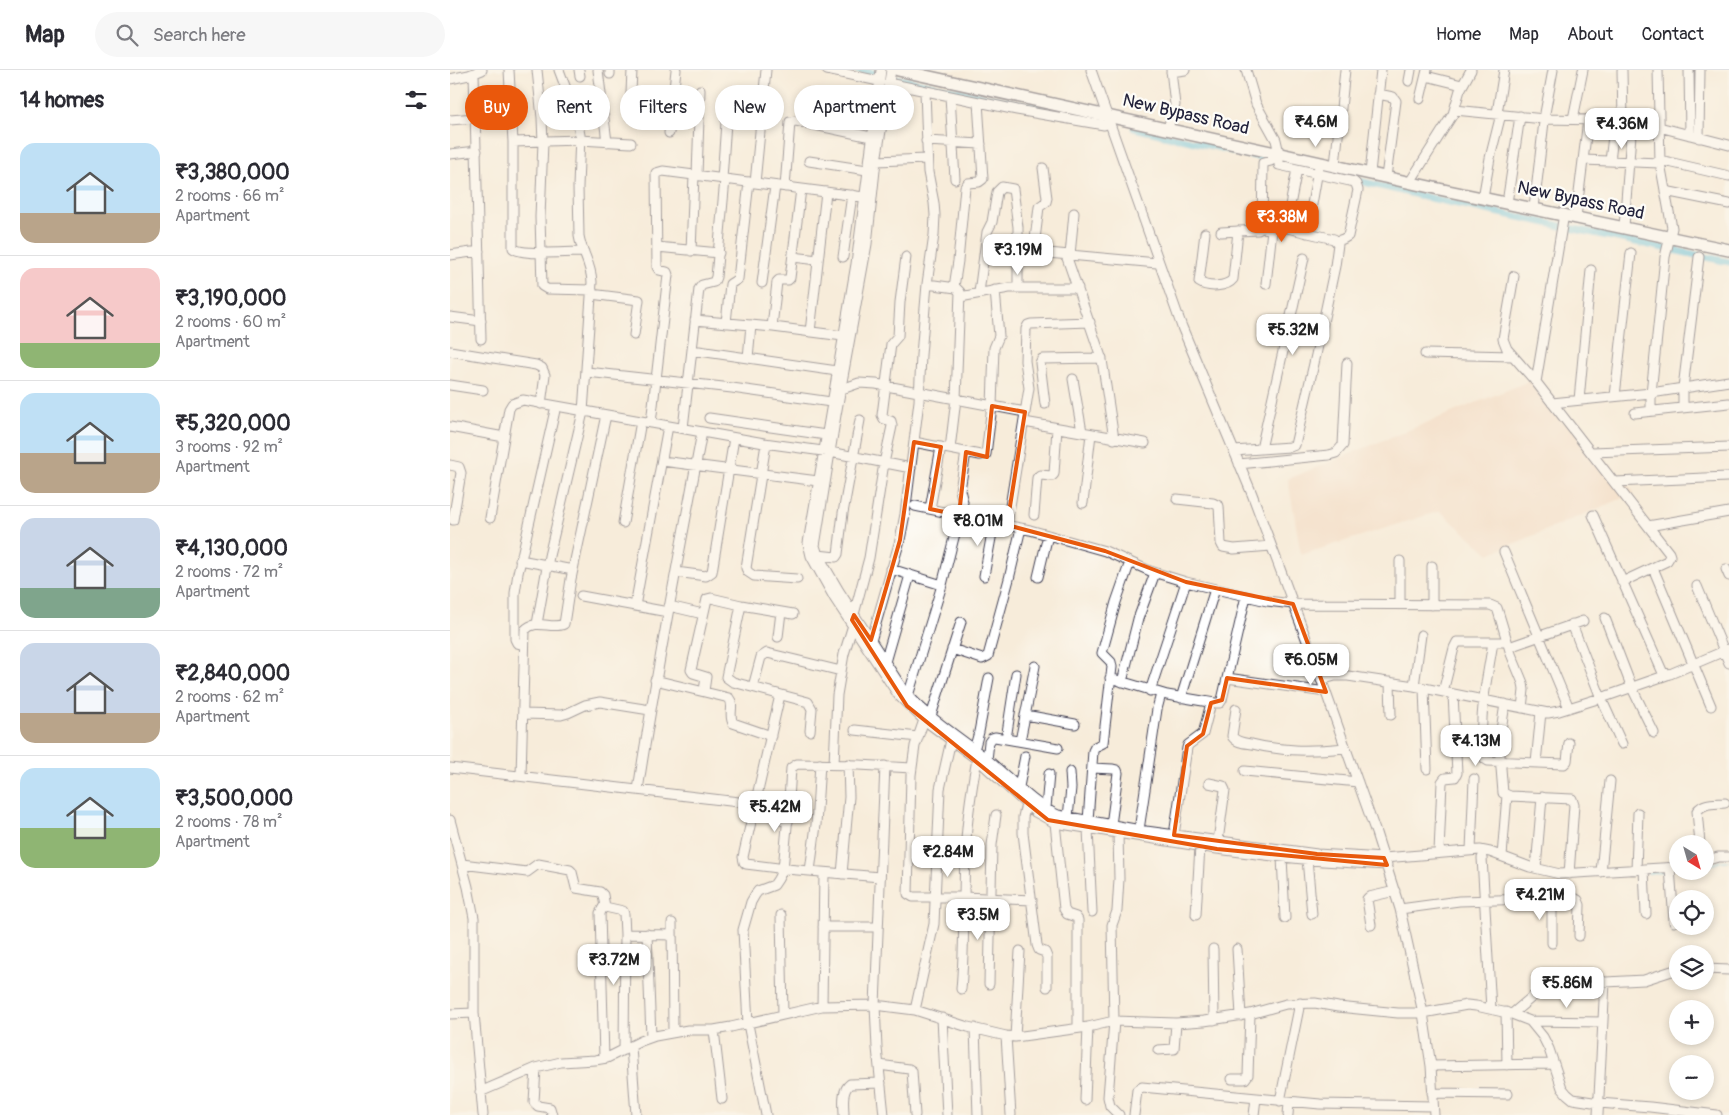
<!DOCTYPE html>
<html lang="en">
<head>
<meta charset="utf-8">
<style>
  :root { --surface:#fff; --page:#f7f7f7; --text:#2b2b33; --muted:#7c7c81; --line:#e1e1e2; --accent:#ea580c }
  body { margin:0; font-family:Pangolin,sans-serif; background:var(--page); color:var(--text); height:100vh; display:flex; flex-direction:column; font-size:19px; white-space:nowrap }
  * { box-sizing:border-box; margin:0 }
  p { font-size:16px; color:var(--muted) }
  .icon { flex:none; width:28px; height:28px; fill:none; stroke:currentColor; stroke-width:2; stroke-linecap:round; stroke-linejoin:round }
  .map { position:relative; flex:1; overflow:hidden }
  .details { display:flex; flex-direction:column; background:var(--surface); width:450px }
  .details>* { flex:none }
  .guide { position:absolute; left:15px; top:15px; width:475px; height:45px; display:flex; gap:10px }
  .needle { width:32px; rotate:143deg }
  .fabs { position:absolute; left:1219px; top:765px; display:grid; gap:10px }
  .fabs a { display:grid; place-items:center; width:45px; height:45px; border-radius:50%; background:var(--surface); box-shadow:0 2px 8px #0003; font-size:25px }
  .price { position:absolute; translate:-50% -42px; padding:0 11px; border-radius:10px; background:#fff; color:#222; font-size:16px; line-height:32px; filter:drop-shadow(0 1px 2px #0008) }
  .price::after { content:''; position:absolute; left:50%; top:30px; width:15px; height:11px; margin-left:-8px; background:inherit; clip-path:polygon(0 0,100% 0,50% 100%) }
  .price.selected { background:var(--accent); color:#fff }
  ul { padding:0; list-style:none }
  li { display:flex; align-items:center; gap:15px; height:125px; padding:0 20px }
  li+li { border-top:1px solid var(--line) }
  li span { display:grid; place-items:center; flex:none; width:140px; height:100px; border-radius:15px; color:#555 }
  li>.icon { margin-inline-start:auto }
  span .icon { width:60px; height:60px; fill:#fffc; stroke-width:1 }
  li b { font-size:21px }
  h2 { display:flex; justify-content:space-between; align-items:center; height:60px; padding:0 20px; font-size:21px }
  .chip { padding:0 18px; border-radius:22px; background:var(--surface); box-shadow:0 2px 8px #0003; font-size:18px; line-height:45px }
  .chip.selected { background:var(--accent); color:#fff }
  header { display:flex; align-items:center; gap:30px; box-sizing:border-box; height:70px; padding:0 25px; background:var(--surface); border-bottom:1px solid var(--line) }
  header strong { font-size:24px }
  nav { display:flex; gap:28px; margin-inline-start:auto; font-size:18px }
  .search { width:350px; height:45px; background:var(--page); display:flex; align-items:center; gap:12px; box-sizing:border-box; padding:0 18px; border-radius:28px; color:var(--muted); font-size:19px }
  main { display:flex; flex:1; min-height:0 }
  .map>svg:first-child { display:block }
  .built { fill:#f1d5bd }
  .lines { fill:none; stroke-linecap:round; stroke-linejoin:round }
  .stream { stroke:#62c2e0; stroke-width:2 }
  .canal { stroke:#62c2e0; stroke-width:7 }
  .minor-casing { stroke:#424053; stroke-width:11 }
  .major-casing { stroke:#424053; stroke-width:14 }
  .minor { stroke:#fff; stroke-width:9 }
  .major { stroke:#fff; stroke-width:11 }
  .marked { fill:none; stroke:#e8590c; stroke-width:4; stroke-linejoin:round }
  .labels { text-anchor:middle; stroke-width:4.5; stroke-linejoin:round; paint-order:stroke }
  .street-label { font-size:18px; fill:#22223b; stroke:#fdfcf7 }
</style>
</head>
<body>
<header>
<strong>Map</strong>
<div class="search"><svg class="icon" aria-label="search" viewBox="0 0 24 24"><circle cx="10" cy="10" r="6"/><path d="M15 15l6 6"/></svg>Search here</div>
<nav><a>Home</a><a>Map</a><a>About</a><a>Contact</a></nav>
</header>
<main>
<section class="details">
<h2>14 homes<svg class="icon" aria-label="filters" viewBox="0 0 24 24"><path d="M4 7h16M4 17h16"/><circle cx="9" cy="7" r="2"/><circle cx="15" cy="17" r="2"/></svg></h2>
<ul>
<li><span style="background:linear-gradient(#bfe0f5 70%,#b9a48a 0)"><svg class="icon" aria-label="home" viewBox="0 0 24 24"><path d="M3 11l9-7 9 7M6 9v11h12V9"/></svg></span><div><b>₹3,380,000</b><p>2 rooms · 66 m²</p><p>Apartment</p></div></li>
<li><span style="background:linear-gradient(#f6c9c9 75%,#8fb573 0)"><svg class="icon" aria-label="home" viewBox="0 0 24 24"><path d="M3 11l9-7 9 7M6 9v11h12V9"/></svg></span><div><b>₹3,190,000</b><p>2 rooms · 60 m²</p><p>Apartment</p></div></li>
<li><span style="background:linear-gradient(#bfe0f5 60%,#b9a48a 0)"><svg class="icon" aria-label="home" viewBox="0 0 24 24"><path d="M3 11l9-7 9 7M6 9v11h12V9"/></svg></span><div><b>₹5,320,000</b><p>3 rooms · 92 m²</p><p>Apartment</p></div></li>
<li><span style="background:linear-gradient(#c9d6e8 70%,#7fa58c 0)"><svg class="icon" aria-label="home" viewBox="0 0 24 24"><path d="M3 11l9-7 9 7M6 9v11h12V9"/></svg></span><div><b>₹4,130,000</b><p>2 rooms · 72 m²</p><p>Apartment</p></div></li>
<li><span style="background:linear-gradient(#c9d6e8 70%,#b9a48a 0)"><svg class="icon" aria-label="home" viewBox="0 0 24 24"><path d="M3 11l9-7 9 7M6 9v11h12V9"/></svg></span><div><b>₹2,840,000</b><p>2 rooms · 62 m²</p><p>Apartment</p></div></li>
<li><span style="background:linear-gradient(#bfe0f5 60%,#8fb573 0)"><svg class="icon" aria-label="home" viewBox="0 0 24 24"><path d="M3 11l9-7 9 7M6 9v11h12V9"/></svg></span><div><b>₹3,500,000</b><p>2 rooms · 78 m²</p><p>Apartment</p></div></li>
</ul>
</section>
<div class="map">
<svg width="1279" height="1045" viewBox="0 0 1279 1045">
  <rect width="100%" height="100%" fill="#fdfcf7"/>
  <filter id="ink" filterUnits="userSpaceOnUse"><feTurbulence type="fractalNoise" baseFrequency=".02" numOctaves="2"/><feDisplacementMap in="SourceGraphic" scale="10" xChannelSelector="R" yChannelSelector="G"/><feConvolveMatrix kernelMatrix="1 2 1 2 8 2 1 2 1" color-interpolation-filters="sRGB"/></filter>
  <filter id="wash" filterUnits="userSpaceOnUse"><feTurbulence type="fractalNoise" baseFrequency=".0096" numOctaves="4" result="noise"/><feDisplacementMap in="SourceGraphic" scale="20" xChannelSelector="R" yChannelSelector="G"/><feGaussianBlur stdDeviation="1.12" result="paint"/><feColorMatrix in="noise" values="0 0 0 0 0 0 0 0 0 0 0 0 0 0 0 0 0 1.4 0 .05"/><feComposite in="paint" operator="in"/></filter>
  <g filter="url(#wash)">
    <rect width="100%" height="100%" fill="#f7ecda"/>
    <path class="built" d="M1082,310L1185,423L1039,484L990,441L851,485L838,409Z"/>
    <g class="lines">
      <path class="stream" d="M432,28L434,13
        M1034,785L1049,790
        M1067,797L1096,807H1106
        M1255,797L1271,791H1279
        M1198,803L1218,802"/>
      <path class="canal" d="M407,0L638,48
        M684,58L822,90
        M901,109L989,130L1279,192"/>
    </g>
  </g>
  <g filter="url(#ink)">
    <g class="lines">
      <defs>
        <path id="minor" d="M59,0L63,72V178C71,186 121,182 134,182
          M87,0L92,48L93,72L90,147L92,216L97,219L142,220
          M129,0L130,6
          M148,0L157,72
          M377,0L429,11
          M431,0L406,194L358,473L361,486L385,529L449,626L474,650L528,690L585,742L605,753L767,779L823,786L873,791L937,795
          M441,0L426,91L417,174L386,345L365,476L368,485L389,521L452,618C474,645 505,664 533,686C556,704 583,735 608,745L696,761L867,784L934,788L1030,780L1040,782L1080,797L1110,804L1228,797
          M641,0L732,257L802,424L869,603L926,763L950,839L973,943L981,996L984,1045
          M796,0L806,34L826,70L829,83V95L904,112L906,114L908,120L898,166L893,169L887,171
          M1172,0L1173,50
          M1239,0L1240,65
          M721,2L735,0
          M24,3L31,269
          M160,4V0
          M976,6L1012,15
          M0,9L19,5L32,0
          M959,11L961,0
          M438,13L567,40L654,55
          M928,24L943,27L946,31L936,107
          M500,26L505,109
          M970,29L977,0
          M1005,40L1094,49L1209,51
          M1047,43L1054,0
          M180,46L182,0
          M1123,49L1133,0
          M0,50L25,48
          M1209,57L1279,75
          M718,58L725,35L721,0
          M219,63L226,0
          M1249,68L1250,0
          M476,71L531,74
          M63,72L130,70L181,73
          M0,84L27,81
          M1133,90L1210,93
          M1210,90L1279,106
          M359,91L417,100
          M426,91L477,89
          M1160,91L1165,50
          M885,95L895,0
          M593,98L597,128L596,132L589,137L584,177L587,182L707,193
          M920,103L931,0
          M247,105L250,20
          M272,109L278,24
          M960,112L1003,44L1010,20L1021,0
          M305,113L316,0
          M335,117L340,52L346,51L421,67
          M1215,121L1279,134
          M1033,128L1040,88L1051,44
          M1057,133L1070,46
          M1084,138L1095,43L1103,0
          M1114,144L1086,312L1219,483L1220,486L1217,491L1172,512
          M1126,147L1138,50
          M1174,157L1182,51
          M812,158L820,159L822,160L816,214
          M771,162L808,160L812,158L813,93L821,91L823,82
          M755,163L749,212C758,218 777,217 783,209L788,161
          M857,163L868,100
          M207,177L269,183
          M241,181L244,105
          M0,185L29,181
          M616,185L652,290L664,369
          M620,185L624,143
          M343,187L368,190
          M393,187L402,125
          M1064,206L1053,269L1057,279L1086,312
          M312,213L325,116
          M477,214L506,218L510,222L506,329L500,379
          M504,217L508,191L515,117L518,113L529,112L533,109L528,32
          M529,223L537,162L542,152L547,122L552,117L563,119L568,157V218
          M141,224L189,230L184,265
          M510,227L559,218H628
          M0,247L31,251
          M245,250L323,257L393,266
          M276,253L280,214L288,209L299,112
          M322,257L327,212L329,210H338L340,208L351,119
          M360,262L376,122
          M242,280L387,301
          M0,281L86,295L92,298L95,305L91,334
          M975,284L1063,286
          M298,288L301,255
          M137,302L282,318L381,332
          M623,309L632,362
          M0,315L33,320
          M387,318L392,319L409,313L426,314L575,342
          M1165,326L1181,183
          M1129,330L1141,200
          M1102,333L1201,323L1279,311
          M595,334L590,293L592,289L652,288
          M1233,338V318L1249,187
          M1201,341V323L1209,247L1215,187L1222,158L1210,93L1208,0
          M1185,343L1279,333
          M259,348L376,365
          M574,352L695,373
          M201,353L218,205L217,202L209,200L207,197L206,103L213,101L414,127
          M0,357L54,367
          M233,358L249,219L252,215L264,212L266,207L275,109
          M464,372L530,385L536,384L542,336L544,278L549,266L545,220
          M316,374L296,498L298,502L304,506L347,509
          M811,379L854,188
          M784,381L840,377L845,375L866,285L885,196L888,174L884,169L837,158V151L847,99
          M1142,382L1279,377
          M212,391L368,411
          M789,394L879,385L886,383L893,375L897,293
          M0,395L9,397L11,403L3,450
          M1165,412L1277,407
          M727,429L763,433L769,436L771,473L773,477L784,479L821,476
          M633,433L641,364
          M465,436L580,460L655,481L700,501L736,512L817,531L843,534L1040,535L1047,538L1048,541L1061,584L1073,613L1074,620L1072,638
          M480,439L491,377
          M584,445L587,408L590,405L602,406L604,404L607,358
          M1143,445L1213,603L1220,604L1279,579
          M40,448L59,339L62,334L73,330L314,373L380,382L461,398
          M173,453L191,351
          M557,455L579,318L575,291L576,259L578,255L581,254L640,252
          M1198,456L1279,442
          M1054,482L1119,638
          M368,485L386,487L388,484L393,443L410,350
          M70,490L123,500
          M982,496V535
          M1203,498L1261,636
          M441,499L492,515
          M1276,499L1279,506
          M226,502L256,506L262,502L284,368
          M534,506L544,452
          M588,507L598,465
          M1247,516L1279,593
          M131,526L218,542
          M950,534V491
          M291,535L276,607L283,612L358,632L362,639L360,661
          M185,536L218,356
          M219,536L253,544
          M403,548L419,488L434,393L442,356L441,351L434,349L432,345L441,274L448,266L450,232L456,187
          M1155,548L1182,618L1204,663
          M87,554L99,486L133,342L142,212C141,192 132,184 129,166L128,117L130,65L126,45L109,0
          M1122,554L1151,628L1172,674
          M328,567L331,542
          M421,571L450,470L455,444L469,331L471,285L477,214L484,165L485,145L484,133L478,102L475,21
          M1043,572C1038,605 1030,636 1032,670C1032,677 1032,683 1035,689L1038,691L1114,694L1117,691L1119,673
          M74,575L67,573L65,569V523L68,503L106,336
          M1059,577L1133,551
          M502,579L532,589L538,586L559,509L571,458
          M435,592L460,505
          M660,608L717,625L765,633H770L772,630L796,526
          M777,608L876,622
          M205,610L279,628C285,635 278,645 283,653L321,666
          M871,610L885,606H898L964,616L1098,643L1109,641L1157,626L1217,605
          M672,612L688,549L705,503
          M940,612L941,645
          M964,616L971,565
          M303,617L311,587L317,583L391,601
          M974,618L977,699
          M254,621L256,607L243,603L241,600L257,529L261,528L291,535L343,544
          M700,621L736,512
          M993,622L1004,578L1007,572H1057
          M330,625L293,787L294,792L296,794L336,799L430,807
          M458,626L492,515L513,432L510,420L516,382
          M731,628L765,519
          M1055,634L1049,673L1053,723L1060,726L1122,729L1124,735L1119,804
          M786,639L782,666C786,673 795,673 802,674C833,682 864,681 895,678
          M73,644L111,645L118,643L135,635L150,632L200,640
          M575,645L625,654
          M481,646L511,552
          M474,650L465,676L461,705L458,824L463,827H514L582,830
          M405,660L468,667
          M556,669L566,604
          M570,671L585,596
          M524,680L529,662L539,608
          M537,690L539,672L542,668L545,667L608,678
          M1086,693L1091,642
          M384,694L387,625L394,584L403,555
          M0,698L297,733C316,737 320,749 338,752
          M642,698L663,699L667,700L668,703L661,755
          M795,701L908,712
          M71,706L75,560C86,548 102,560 114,554L121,509L156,345
          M759,713L773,716L775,720L768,771
          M569,717L575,686
          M188,720C206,600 230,481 252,362
          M576,734L573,747V763L587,875L589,880L595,882L597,887V917
          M596,738L599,704
          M618,747L621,718L620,702
          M0,750L18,817L24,848V943L33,1045
          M638,751L643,681L645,677L653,673L662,597L661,592L652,583L666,532L680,492
          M605,753L614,839L617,844L626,847L628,850V958
          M638,759L642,842
          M689,760L707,639L711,624
          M668,763L669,809L667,841L662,855L664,951L658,1027L660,1036L669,1045
          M724,765L737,678L738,675L753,664L761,633
          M1250,774L1247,741C1254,732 1264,734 1275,733
          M1021,780L1024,709
          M989,782L992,712L995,708L1005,707L1007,703L1003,624
          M1052,786L1057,725
          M832,787L835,848
          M1032,788L1041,939
          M857,789L862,844
          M1255,791L1268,787H1279
          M12,794L77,802L88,794L120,800L122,802L126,818L150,822L153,825L155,837L173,841L174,844L175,864L174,980
          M1086,798L1092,727
          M1220,798L1224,852
          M1194,799L1196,844
          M1186,800L1188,743
          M360,801L366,755L370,694
          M1151,802L1160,711
          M392,804L399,727L398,694
          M1102,829V873
          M950,839L1009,831L1124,828L1128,830L1130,835L1129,866
          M331,845L333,945
          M746,845L750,776
          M222,853L223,962
          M921,855L917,829L919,827L945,821
          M373,857H428
          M175,864L222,865
          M197,864L201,967
          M763,879L764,950
          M787,879L791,946
          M1255,899L1279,900
          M539,914L542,775L546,745
          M511,919C515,875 513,832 515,788C516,755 521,722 527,689
          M372,936L374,803
          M465,940L484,854L490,719L501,670
          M1056,942L1057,995
          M0,944L24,943
          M1062,944L1082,927L1099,918L1137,913L1194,910L1228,899
          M492,948L497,1045
          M1080,951L1153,952
          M525,958L528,1045
          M264,960L272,1029
          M556,966L561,1045
          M565,967L570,881
          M181,977L186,1045
          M708,980L724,979L726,953
          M154,988L150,843L154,836
          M429,995L459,999L462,1001L465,1045
          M981,996L1104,994
          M86,998L84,1032L88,1036L100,1038L102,1045
          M782,1009H795L798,1005L800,944
          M30,1022L86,998L111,992L145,990L157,988L191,971L205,966L238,960H264L281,957L372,936L425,935L465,940L518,957L556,966L565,967L638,957L664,951L726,953L754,951L800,944L836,934L865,933L888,937L948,943H973L1017,935L1026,936L1062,944L1080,951L1093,967L1099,979L1112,1018L1117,1024L1123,1029L1149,1033L1200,1037L1267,1045
          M982,1023L1058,1024
          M635,1030L638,957
          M830,1031L850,933
          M316,1045L298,954L293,860L301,832L305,825L308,821L324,815L328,809L333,799L338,746L341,698L347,694L409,695L462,698
          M394,1045C394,1035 391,1021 400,1014L431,1013
          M434,1045L427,978L425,935L435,696
          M684,1045L687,1020L692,1017L870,1034L983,1036
          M804,1045L806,1028
          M838,1045L839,1032
          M1148,1045L1155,912"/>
        <path id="major" d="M448,0L989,119L1279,180"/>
      </defs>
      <use href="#minor" class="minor-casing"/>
      <use href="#major" class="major-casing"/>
      <use href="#minor" class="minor"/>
      <use href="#major" class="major"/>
    </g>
  </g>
  <path d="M0 0H1279V1045H0ZM542,336L575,342L557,455L655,481L736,512L843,534L876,622L777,608L772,630L761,633L753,664L737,676L724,765L867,784L934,788L937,795L767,779L598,750L457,636L402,550L404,545L421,570L450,470L464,372L491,377L480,439L509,445L516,382L537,387Z" fill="#f7ecda" fill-opacity=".55" fill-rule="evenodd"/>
  <path class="marked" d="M542,336L575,342L557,455L655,481L736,512L843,534L876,622L777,608L772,630L761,633L753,664L737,676L724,765L867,784L934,788L937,795L767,779L598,750L457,636L402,550L404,545L421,570L450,470L464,372L491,377L480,439L509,445L516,382L537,387Z"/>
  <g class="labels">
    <g class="street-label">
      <text transform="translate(736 44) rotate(13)" y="6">New Bypass Road</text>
      <text transform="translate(1131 130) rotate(12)" y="6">New Bypass Road</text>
    </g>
  </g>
</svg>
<div class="fabs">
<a><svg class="needle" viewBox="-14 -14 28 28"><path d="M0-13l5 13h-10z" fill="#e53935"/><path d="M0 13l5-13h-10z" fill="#7c7c81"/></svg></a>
<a><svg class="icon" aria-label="locate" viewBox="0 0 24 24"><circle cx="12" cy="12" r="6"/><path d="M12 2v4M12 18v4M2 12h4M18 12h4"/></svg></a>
<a><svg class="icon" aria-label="layers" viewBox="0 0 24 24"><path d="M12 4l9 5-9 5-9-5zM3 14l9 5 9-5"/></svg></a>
<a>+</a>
<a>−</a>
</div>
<b class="price" style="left:866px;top:78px">₹4.6M</b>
<b class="price" style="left:1172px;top:80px">₹4.36M</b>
<b class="price selected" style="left:832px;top:173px">₹3.38M</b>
<b class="price" style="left:568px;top:206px">₹3.19M</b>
<b class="price" style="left:843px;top:286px">₹5.32M</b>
<b class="price" style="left:528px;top:477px">₹8.01M</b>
<b class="price" style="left:861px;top:616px">₹6.05M</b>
<b class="price" style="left:1026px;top:697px">₹4.13M</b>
<b class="price" style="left:325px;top:763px">₹5.42M</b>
<b class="price" style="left:498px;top:808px">₹2.84M</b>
<b class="price" style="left:1090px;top:851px">₹4.21M</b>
<b class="price" style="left:528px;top:871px">₹3.5M</b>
<b class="price" style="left:164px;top:916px">₹3.72M</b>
<b class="price" style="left:1117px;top:939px">₹5.86M</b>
<div class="guide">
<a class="chip selected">Buy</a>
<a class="chip">Rent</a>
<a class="chip">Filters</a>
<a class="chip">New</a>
<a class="chip">Apartment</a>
</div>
</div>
</main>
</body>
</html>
